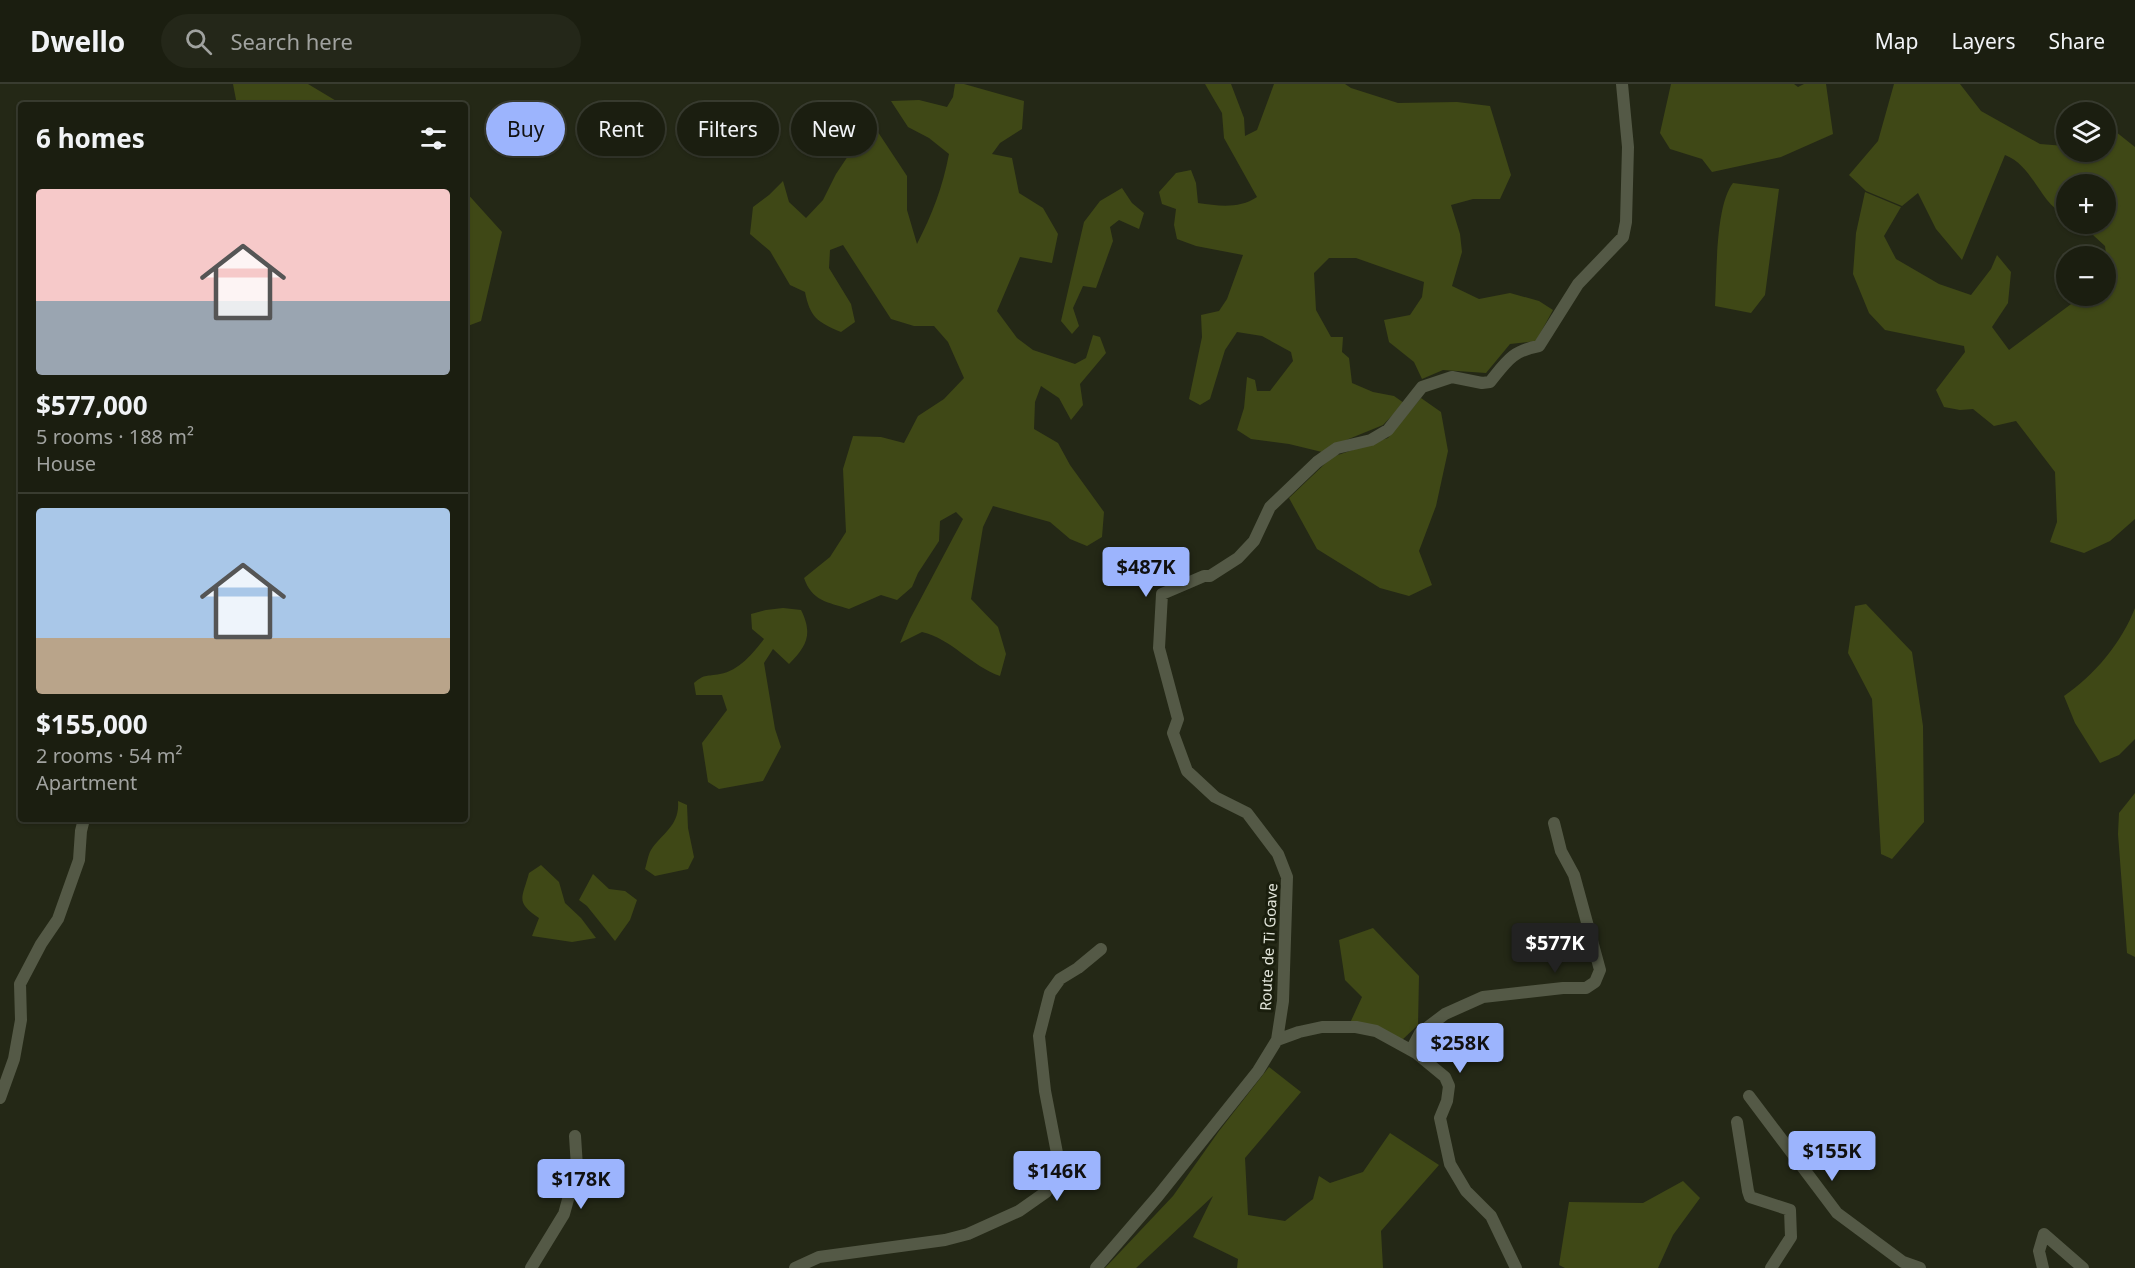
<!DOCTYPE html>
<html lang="en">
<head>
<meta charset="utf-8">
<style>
  :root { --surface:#1b1e10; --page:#242719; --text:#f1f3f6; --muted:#a0a29f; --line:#393c30; --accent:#9cb4fd }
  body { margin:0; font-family:"Noto Sans",sans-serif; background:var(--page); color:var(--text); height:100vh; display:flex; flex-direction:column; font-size:22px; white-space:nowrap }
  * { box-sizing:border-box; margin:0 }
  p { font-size:20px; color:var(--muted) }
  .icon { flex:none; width:33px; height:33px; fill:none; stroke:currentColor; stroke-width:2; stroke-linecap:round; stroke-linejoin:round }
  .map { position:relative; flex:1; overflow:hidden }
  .sheet { position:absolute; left:18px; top:18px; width:450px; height:720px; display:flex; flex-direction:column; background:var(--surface); border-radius:6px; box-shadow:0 2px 4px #0004,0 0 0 2px var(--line) }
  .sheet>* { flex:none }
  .guide { position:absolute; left:486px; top:18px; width:570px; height:54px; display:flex; gap:12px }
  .fabs { position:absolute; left:2056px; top:18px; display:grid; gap:12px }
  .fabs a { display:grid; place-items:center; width:60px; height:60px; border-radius:50%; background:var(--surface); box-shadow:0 2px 4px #0004,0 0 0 2px var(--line); font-size:30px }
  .price { position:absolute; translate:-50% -51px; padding:0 14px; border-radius:6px; background:var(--accent); color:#111; font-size:20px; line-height:39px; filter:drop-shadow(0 2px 3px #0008) }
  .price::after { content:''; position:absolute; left:50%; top:36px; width:18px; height:14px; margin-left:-9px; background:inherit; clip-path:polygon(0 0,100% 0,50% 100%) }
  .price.on { background:#222; color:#fff }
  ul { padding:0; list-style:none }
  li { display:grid; align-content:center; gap:12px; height:318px; padding:0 18px }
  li+li { border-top:2px solid var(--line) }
  li span { display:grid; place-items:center; height:186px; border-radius:6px; color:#555 }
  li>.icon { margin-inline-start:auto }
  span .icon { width:108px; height:108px; fill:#fffc; stroke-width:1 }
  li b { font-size:26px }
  h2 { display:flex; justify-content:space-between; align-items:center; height:72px; padding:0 18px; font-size:26px }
  .tag { padding:0 21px; border-radius:27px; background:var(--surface); box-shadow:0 2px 4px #0004,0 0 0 2px var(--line); font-size:21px; line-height:54px }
  .tag.on { background:var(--accent); color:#111 }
  header { display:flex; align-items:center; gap:36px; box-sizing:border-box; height:84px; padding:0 30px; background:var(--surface); border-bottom:2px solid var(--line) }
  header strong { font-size:28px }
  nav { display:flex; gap:33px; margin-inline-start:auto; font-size:21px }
  .search { width:420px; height:54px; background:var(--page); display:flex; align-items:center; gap:15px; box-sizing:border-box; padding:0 21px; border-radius:33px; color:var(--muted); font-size:22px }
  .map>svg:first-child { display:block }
  .green { fill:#3f4816 }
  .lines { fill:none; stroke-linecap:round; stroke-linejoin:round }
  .minor { stroke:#545946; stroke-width:12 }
  .labels { text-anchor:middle; stroke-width:6; stroke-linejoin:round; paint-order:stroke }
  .street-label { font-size:15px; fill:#e3e6db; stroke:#1a1e0d }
</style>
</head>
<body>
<header>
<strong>Dwello</strong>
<div class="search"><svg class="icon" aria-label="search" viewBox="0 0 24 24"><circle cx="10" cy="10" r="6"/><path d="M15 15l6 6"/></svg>Search here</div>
<nav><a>Map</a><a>Layers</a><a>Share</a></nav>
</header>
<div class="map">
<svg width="2135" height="1184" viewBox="0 0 2135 1184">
  <rect width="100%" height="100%" fill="#242816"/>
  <path class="green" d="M233,0H308L343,21H237Z
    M955,0H964L1024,17L1022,45L1000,59L992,70L1012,74L1019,109L1043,124L1058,150L1052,179L1020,173L997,227L1017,254L1033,266L1075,280L1086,274L1093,251L1100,253L1106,269L1080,300L1083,321L1071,336L1059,314L1041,302L1035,318L1034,345L1058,359L1070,381L1104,428L1102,453L1087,462L1070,455L1050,438L993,422L983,443L971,515L998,543L1006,570L1000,592C971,582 952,555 922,548L900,559L910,535L963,435L956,428L940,437L939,457L918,489L912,503L897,516L881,511L849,525C827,518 812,517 804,494L830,473L846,448L843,385L853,352L881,353L904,359L918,332L944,315L964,294L948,258L934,242H914L891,235L843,161L830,166L829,184L851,220L855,238L841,248C817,238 810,233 805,208L790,201L770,167L750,150L753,123L769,111L783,97L789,118L806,134L823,116L836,90L856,60L844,39L868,33L907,92V126L917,160C932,131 943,102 949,70L929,54L908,43L891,17L919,16L947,23L953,13Z
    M1205,0H1231L1244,34L1245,52L1257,46L1274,0H1345L1351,4L1398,19L1457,18L1490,22L1511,91L1500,115H1473L1451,121L1460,150L1462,168L1452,202L1479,215L1510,209L1539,217L1553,226L1536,257L1510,260L1486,289L1443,286L1422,295L1414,278L1389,258L1384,236L1410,231L1422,213L1424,198L1356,174H1329L1314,189L1316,226L1331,253H1343L1342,268L1349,274L1352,299L1373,308L1394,312L1404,319L1383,341L1334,361L1322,368L1289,360L1251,355L1237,346L1244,324L1247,293L1255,296L1257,307H1270L1293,277L1291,268L1262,252L1237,248L1225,266L1210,315L1200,321L1189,315L1202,253L1201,231L1219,227L1227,215L1243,171L1196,162L1177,155L1174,141L1176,125L1162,120L1159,108L1176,89L1191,86L1196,99L1198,119C1219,122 1239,125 1257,113L1224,54L1222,29Z
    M1671,0H1794L1798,3L1804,0H1826L1833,50L1781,73L1712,88L1702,75L1670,65L1660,49Z
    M1894,0H1960L1981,27L2040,60L2065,62L2067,55V68H2106V40L2135,63V435L2110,457L2084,469L2050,458L2057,438L2055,388L2016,337L1994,342L1973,325L1960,326L1944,323L1936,306L1965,268L1964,262L1885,246L1869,229L1853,190L1856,149L1865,108L1901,123L1884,152L1896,175L1939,200L1971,211L1991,185L1997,171L2011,188L2008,219L1992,243L2009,266L2082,212H2106L2107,178L2105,162L2081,140H2106V100H2067V132C2039,120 2035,83 2005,71L1962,176L1936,145L1918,109L1902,122L1866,107L1849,91L1878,57Z
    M1733,99L1779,105L1765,211L1751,229L1715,222C1717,191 1715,122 1733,99Z
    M1122,104L1132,119L1144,129L1139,145L1119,136L1110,143L1113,157L1096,204L1083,202L1073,224L1079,242L1072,250L1061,237L1084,138L1100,117Z
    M465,107L502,148L481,237L465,243Z
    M1421,314L1441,328L1448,367L1436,422L1419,467L1432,501L1409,512L1380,504L1317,465L1289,414L1332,373L1388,354Z
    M1866,520L1912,568L1923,642L1924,738L1892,775L1881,770L1872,615L1848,569L1855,522Z
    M783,524L801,526C813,550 807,562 789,580L773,565L764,579L775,645L781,663L763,697L719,705L708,698L702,659L727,626L722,611H696L694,599C706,589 706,593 720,590C739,587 753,569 764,555L752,545L751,530L766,526Z
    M2135,524V655L2119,671L2100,679L2075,639L2064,612C2094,592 2122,558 2135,524Z
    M2135,709V873L2127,869L2118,750L2119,729Z
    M678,717L687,721L688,744L694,773L688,785L655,792L645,785C647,779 648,771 651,766C662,749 680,742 678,717Z
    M541,781L559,798L565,819L581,834L596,854L572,858L532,852L539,834C515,818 522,815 529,789Z
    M593,790L609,805L625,807L637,816L630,836L615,857L587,822L579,816Z
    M1373,844L1419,892L1418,941L1402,956L1350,939L1362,913L1345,896L1339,856Z
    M1269,983L1301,1008L1245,1074L1248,1131L1285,1137L1313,1115L1319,1092L1330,1099L1363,1088L1390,1049L1439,1081L1381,1147L1383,1184H1237L1238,1175L1193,1153L1213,1112L1136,1184H1105L1173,1112L1219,1047Z
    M1683,1097L1700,1114L1673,1151L1658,1184H1565L1559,1181L1569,1118L1643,1119Z"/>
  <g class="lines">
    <path class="minor" d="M1277,956L1299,948L1322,943H1356L1376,947L1416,969L1445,993L1449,1002L1447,1017L1440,1034L1450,1080L1466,1107L1491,1132L1516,1184
      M1411,966L1420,949L1445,930L1483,913L1563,904H1586L1595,898L1600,886L1574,791L1561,767L1554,739
      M1749,1012L1837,1129L1903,1178L1920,1184
      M0,1014L14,975L21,936L20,900L41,860L58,835L79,776L81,747L84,735
      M1737,1038L1748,1107L1750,1113L1790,1126L1791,1153L1771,1184
      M531,1184L564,1130L577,1083L575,1052
      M795,1184L819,1173L945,1156L968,1150L1019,1127L1046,1108L1054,1092L1057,1069L1045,1007L1039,952L1050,909L1060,895L1078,884L1101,865
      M1096,1184L1158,1112L1258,987L1277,956L1283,917L1287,793L1278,770L1247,729L1215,713L1187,687L1173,649L1178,635L1159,564L1162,510L1204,492H1210L1238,474L1254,457L1270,423L1317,378L1337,364L1371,356L1388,346L1422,303L1452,293L1482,299L1490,298C1507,277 1512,267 1539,262L1578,200L1623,153L1626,138L1628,63L1622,0
      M2043,1184L2039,1167L2044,1150L2083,1184"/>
  </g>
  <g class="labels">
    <g class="street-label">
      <text transform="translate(1269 863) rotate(-87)" y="5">Route de Ti Goave</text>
    </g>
  </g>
</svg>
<div class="fabs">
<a><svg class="icon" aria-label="layers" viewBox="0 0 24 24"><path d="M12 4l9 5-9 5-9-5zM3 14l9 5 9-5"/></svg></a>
<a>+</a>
<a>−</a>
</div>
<b class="price" style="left:1146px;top:514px">$487K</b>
<b class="price on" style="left:1555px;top:890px">$577K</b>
<b class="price" style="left:1460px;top:990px">$258K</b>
<b class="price" style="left:1832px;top:1098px">$155K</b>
<b class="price" style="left:1057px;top:1118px">$146K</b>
<b class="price" style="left:581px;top:1126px">$178K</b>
<div class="guide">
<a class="tag on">Buy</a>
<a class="tag">Rent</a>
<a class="tag">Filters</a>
<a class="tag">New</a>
</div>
<section class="sheet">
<h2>6 homes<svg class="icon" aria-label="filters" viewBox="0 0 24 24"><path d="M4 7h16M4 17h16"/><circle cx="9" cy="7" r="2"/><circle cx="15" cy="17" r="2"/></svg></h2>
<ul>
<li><span style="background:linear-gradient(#f6c9c9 60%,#9aa5b1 0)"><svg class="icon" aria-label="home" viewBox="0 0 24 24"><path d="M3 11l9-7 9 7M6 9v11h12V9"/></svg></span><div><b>$577,000</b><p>5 rooms · 188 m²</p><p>House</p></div></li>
<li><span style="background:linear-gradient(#a9c7e8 70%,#b9a48a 0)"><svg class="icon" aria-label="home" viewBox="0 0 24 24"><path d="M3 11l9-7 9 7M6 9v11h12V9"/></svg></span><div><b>$155,000</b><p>2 rooms · 54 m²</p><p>Apartment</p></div></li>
</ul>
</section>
</div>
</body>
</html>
